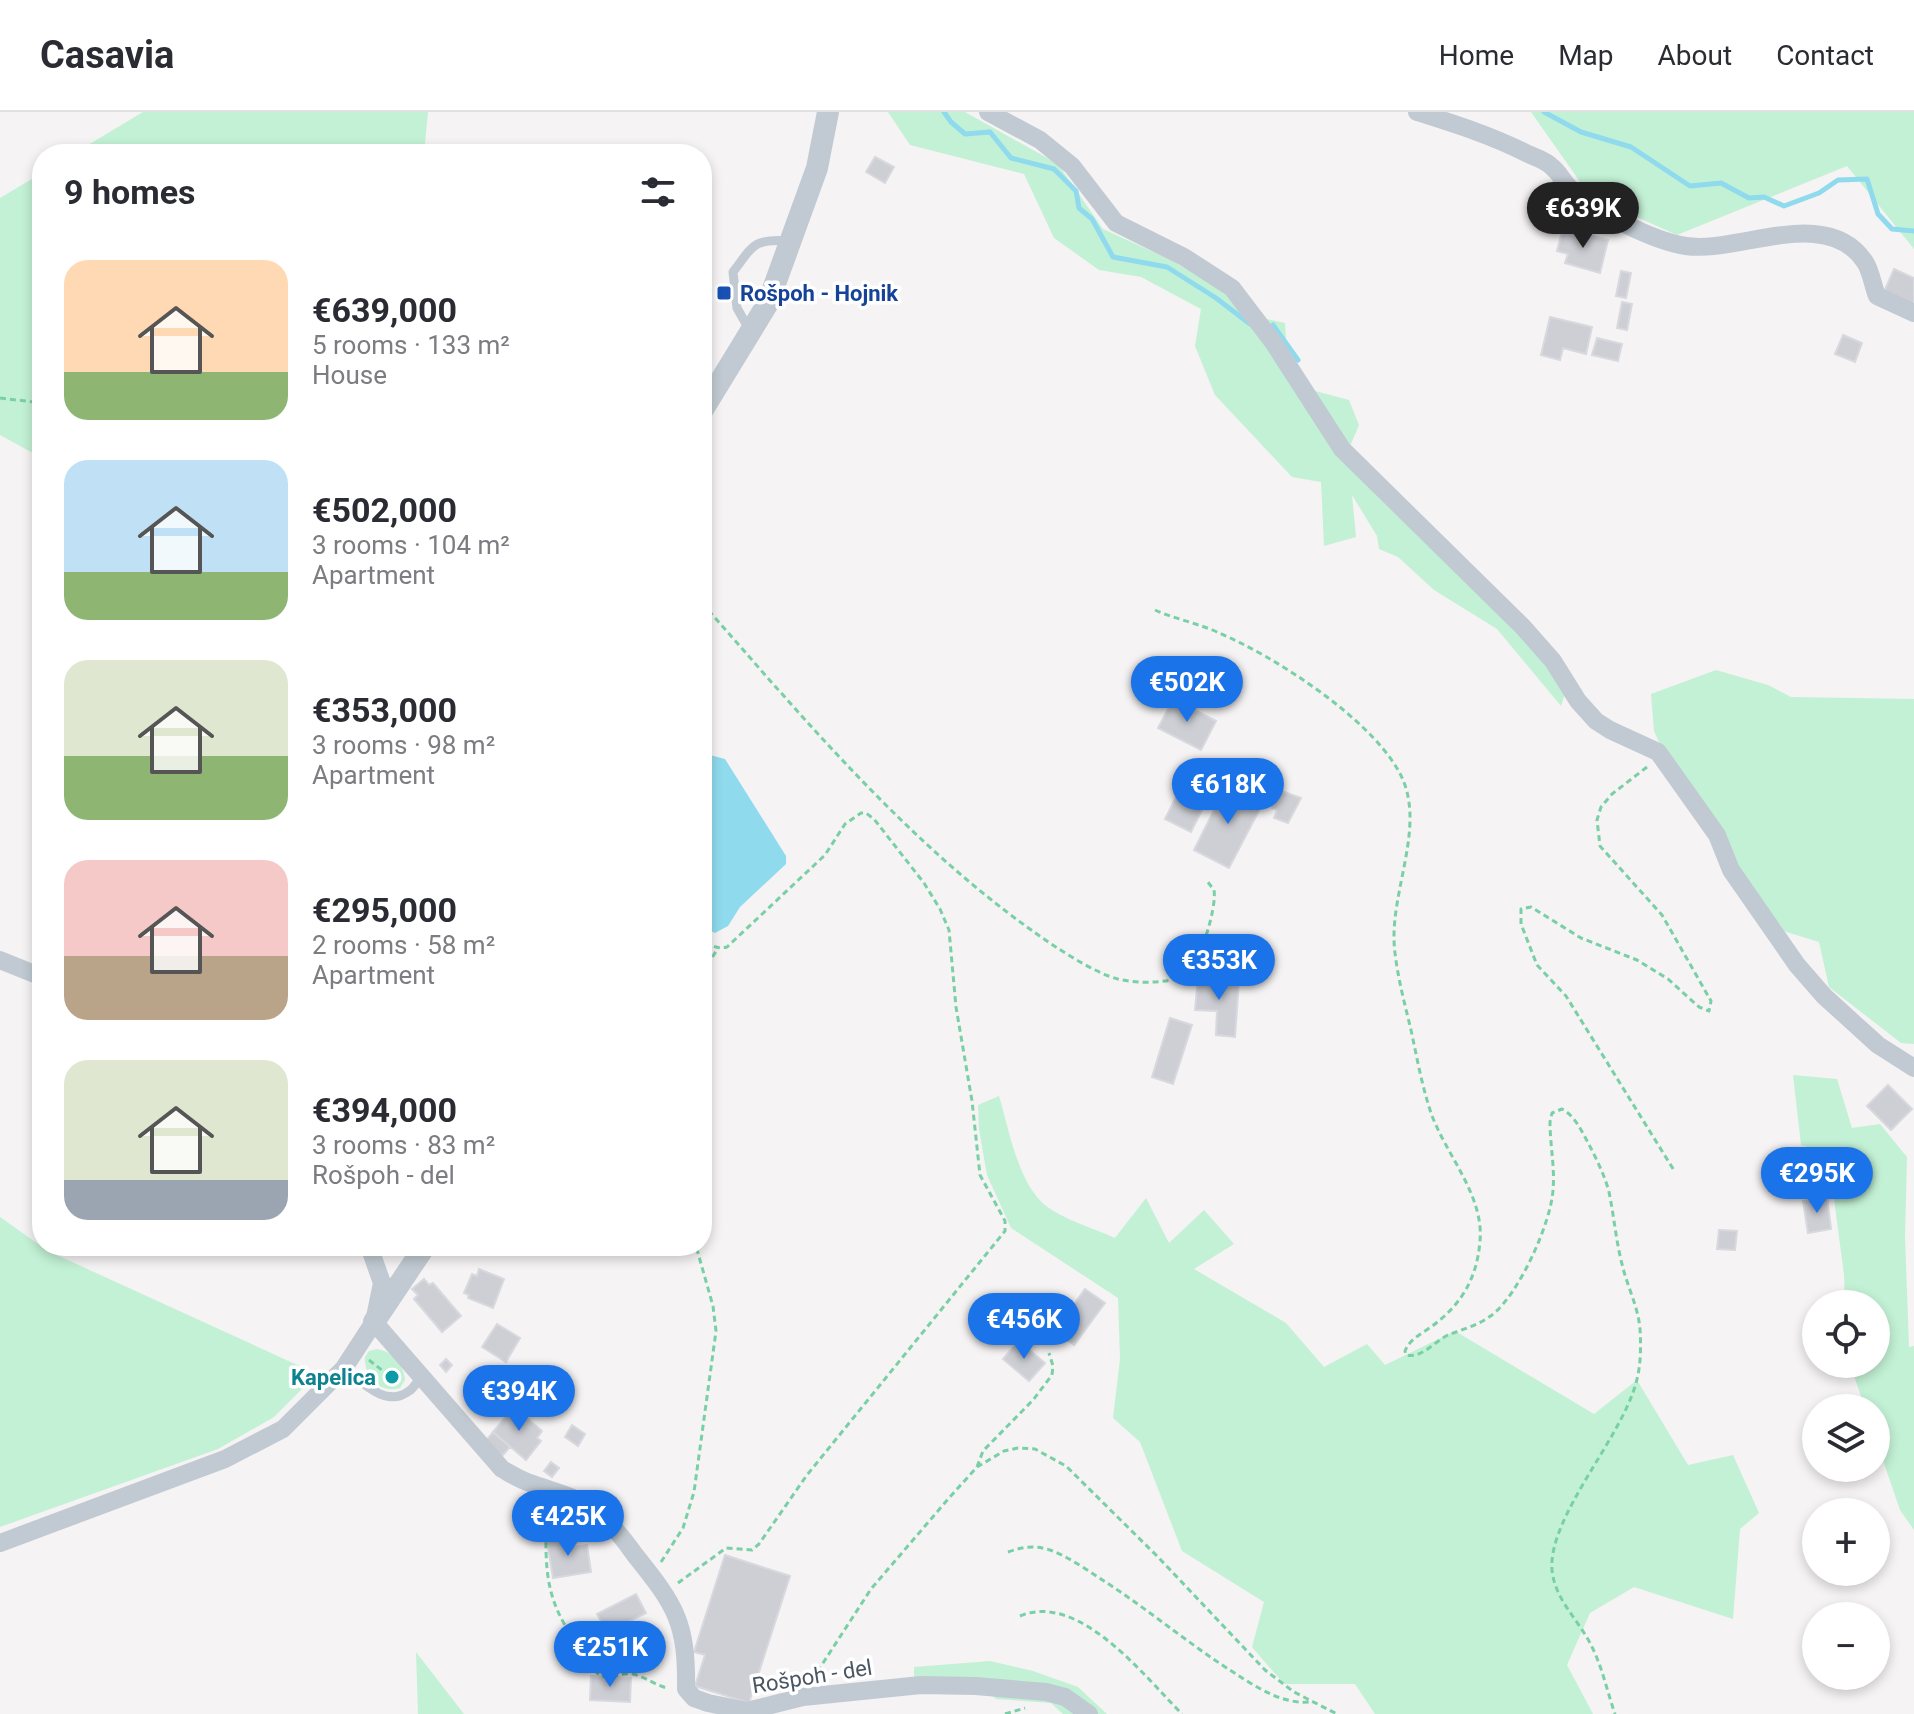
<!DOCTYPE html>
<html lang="en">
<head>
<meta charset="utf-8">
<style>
  :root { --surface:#fff; --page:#f2f2f3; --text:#2b2b33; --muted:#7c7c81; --line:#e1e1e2; --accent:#1a73e8 }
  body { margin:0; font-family:Roboto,sans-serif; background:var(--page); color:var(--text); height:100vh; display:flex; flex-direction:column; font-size:30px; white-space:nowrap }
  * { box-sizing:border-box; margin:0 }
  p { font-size:26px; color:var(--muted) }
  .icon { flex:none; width:44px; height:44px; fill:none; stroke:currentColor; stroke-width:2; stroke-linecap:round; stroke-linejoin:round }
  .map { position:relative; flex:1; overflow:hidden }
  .drawer { position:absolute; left:32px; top:32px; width:680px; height:1112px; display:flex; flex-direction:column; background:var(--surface); border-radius:32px; box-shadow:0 4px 12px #0003 }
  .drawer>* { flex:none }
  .buttons { position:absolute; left:1802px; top:1178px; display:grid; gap:16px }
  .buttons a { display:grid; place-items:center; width:88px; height:88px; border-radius:50%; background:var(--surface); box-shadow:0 4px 12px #0003; font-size:40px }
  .price { position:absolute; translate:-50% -68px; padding:0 18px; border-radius:28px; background:var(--accent); color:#fff; font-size:26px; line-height:52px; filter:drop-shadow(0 2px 4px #0008) }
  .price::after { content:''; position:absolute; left:50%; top:48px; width:24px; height:18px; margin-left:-12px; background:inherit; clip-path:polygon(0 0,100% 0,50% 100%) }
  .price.selected { background:#222; color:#fff }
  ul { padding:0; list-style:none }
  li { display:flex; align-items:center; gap:24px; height:200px; padding:0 32px }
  li span { display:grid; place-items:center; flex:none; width:224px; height:160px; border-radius:24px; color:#555 }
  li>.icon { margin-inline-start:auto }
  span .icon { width:96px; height:96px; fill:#fffc; stroke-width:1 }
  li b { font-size:34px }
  h2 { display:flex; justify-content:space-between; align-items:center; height:96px; padding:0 32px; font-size:34px }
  header { display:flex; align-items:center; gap:48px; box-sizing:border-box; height:112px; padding:0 40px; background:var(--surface); border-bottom:2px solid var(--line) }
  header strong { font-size:38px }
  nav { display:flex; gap:44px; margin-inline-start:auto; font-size:28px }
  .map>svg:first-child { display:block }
  .green { fill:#c3f1d5 }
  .water { fill:#90daee }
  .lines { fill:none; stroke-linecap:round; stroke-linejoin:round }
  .stream { stroke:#90daee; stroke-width:5 }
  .building { fill:#cdcfd5; stroke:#d7d9de; stroke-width:2 }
  .path { stroke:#7ad0a6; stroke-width:3; stroke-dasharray:6 4; stroke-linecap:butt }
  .service { stroke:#c1cad2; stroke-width:9 }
  .minor { stroke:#c1cad2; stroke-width:18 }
  .tertiary { stroke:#c1cad2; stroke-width:22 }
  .transit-dot { fill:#1a4fb4; stroke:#fff; stroke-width:3 }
  .culture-dot { fill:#0f9aa8; stroke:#fff; stroke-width:3 }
  .labels { text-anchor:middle; stroke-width:7; stroke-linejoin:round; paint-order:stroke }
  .transit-label { font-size:22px; font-weight:bold; fill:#164399; stroke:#fff; text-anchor:start }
  .culture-label { font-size:22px; font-weight:bold; fill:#0d838f; stroke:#fff; text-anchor:end }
  .street-label { font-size:22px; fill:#4a5661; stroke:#fff }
</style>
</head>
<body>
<header>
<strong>Casavia</strong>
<nav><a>Home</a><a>Map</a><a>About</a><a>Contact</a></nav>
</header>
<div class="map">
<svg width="1914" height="1602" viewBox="0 0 1914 1602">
  <rect width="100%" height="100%" fill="#f5f3f3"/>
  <path class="green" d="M143,0H428L424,42H73Z
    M888,0H965L1058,52L1103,117L1171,148L1233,185L1244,202L1285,211L1289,272L1349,288L1359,313L1345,346L1544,545L1566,579L1561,594L1497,517L1434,478L1398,445L1379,437L1377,424L1352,383L1356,425L1324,434L1321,370L1292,365L1215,283L1195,234L1201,197L1141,165L1099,158L1054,126L1024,62L910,33Z
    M1531,0H1914V137L1847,54L1677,123L1590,84Z
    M42,61V346L0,323V86Z
    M1716,558L1768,573L1791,585L1914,587V932L1901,931L1829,875L1819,830L1780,818L1686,691L1654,619L1651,582Z
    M1793,963L1837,967L1852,1016L1880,1012L1907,1045L1905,1124L1909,1235L1914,1234V1418L1900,1398L1876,1328V1296H1865L1850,1252H1876V1192H1845L1844,1163L1828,1041L1801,1033Z
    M999,984C1009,1017 1018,1072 1046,1094C1065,1108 1093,1116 1115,1126L1146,1086L1169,1131L1204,1098L1234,1132L1194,1157L1286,1211L1324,1255L1367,1232L1385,1253L1455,1219L1594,1302L1637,1268L1688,1353L1733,1343L1759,1401L1740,1417L1733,1507L1634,1475L1590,1501L1567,1553L1593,1602H1375L1355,1572H1284L1252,1535L1264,1490L1182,1439L1140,1330L1113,1306L1120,1247L1118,1186L1011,1116L987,1063L979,1017L978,993Z
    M0,1105L48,1139L317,1262L274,1305L218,1337L0,1415Z
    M377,1237C393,1240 404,1252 405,1268L400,1276C380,1282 364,1265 365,1245L369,1239Z
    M416,1540L464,1602H418Z
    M990,1549L1033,1559L1078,1575L1107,1602H1063L1051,1591L996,1587L979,1572L914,1570V1555Z"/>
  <path class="water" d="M706,642L725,647L786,744V752L740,795L728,814L715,821L705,816L702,807V643Z"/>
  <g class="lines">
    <path class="stream" d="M944,0L951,10L965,22L990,20L1011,46L1054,57L1076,79L1079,96L1092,107L1113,145L1167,155L1216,186L1250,212
      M1544,0L1581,20L1631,35L1690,74L1721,71L1749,86L1764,85L1784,94L1819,81L1838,68L1867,67L1878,102L1892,117L1914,119
      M1273,213L1298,248"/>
  </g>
  <path class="building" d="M875,45L894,55L885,71L866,60Z
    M1563,116L1608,128L1600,161L1565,151L1568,142L1557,139Z
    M1894,157L1914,166V195L1883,182Z
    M1621,159L1631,161L1626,186L1616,184Z
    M1622,190L1632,192L1627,218L1617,216Z
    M1550,205L1592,215L1586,242L1563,236L1560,248L1541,243Z
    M1843,223L1862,231L1855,250L1835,242Z
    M1597,226L1622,232L1618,249L1592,243Z
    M42,491V511L36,493Z
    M1173,587L1216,609L1201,638L1158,616Z
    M1189,659L1215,672L1191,720L1165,707Z
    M1227,672L1263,691L1229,756L1194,738Z
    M1279,678L1301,686L1288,711L1274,706L1277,698L1272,696Z
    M1198,865L1239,868L1235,925L1216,923L1217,899L1195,898Z
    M1170,906L1192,913L1173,972L1152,965Z
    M1888,973L1912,997L1891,1018L1867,994Z
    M1827,1085L1831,1117L1808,1121L1803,1089Z
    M1719,1118L1737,1119L1735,1138L1717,1137Z
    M479,1157L504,1167L493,1196L468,1186L469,1183L464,1181L472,1162L477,1164Z
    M424,1167L429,1173L433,1171L461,1204L442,1220L414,1187L418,1183L412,1177Z
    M1085,1177L1105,1191L1074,1233L1055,1219Z
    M497,1212L520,1226L506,1250L482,1235Z
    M1019,1229L1045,1251L1029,1269L1003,1247Z
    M446,1247L452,1253L446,1260L440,1253Z
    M391,1260L398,1265L394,1271L387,1265Z
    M514,1295L542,1319L537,1326L541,1329L526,1348L493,1320Z
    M572,1313L585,1322L578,1334L565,1325Z
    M493,1320L510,1335L502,1344L485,1330Z
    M551,1350L559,1356L552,1365L544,1359Z
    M571,1426L572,1435L587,1433L591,1460L553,1466L547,1429Z
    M725,1443L790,1464L749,1591L695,1574L705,1543L694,1540Z
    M636,1482L646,1501L607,1520L597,1502Z
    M644,1513L654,1536L625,1548L615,1525Z
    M615,1525L625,1548L599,1559L589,1536Z
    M591,1564L631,1566L630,1590L590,1588Z"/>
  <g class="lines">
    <path class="path" d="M0,286L42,291
      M702,491C805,608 906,729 1034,820C1055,835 1094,861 1118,867C1140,872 1163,871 1185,865C1199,853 1217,797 1214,778L1207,769
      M1155,498C1175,507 1197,511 1217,520C1274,544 1367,604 1398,658C1430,712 1387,781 1395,841C1398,867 1405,893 1411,918C1417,946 1422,974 1431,1001C1446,1043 1484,1083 1480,1129C1477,1167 1461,1193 1431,1215C1421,1222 1410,1227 1405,1239L1406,1243C1421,1247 1434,1230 1448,1223C1463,1217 1479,1213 1492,1203C1519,1182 1551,1111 1553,1078C1555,1055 1550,1033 1550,1010L1552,1001L1562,997C1573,1003 1579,1014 1585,1025C1594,1042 1604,1061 1609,1080C1614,1104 1616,1129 1622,1152C1627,1174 1638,1194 1640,1217C1641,1234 1641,1254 1636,1271C1621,1327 1548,1405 1552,1458C1555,1488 1578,1507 1591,1533C1602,1554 1607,1579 1615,1602
      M1647,655L1612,682L1601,695L1597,708L1600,734L1662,803L1711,889L1709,899L1699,895L1668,867L1637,848L1581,826L1531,795L1521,797V812L1537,853L1566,884L1675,1060
      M702,862L718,836
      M369,1248L388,1263
      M977,1355L983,1339L1033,1288L1052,1263L1053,1254L1049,1241
      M546,1420C545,1476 552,1500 587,1545C591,1551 595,1562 602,1564C612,1567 623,1560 633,1562C645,1565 655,1573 667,1576
      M1008,1440C1022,1435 1035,1433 1050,1438C1069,1445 1087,1458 1104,1469C1149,1498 1190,1533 1236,1562C1258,1576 1282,1592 1309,1590
      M661,1450L683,1416L694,1380L716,1219L713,1194L696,1134
      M678,1471L726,1436L752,1438L759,1432L807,1363L1005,1119V1109L980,1063L972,989L956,895L949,818L940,797L924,771L874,707L866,701H861L845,712L825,743L727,835C716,838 707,832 702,823
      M1020,1504C1079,1479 1145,1565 1182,1602
      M812,1568L871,1477L949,1386L977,1355L1004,1339L1018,1336L1035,1337L1066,1354L1158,1445L1265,1558L1294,1580L1337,1602
      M1005,1602L1025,1596"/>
    <path class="service" d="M750,219L737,196L733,160C753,134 753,126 789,129
      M344,1256C361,1269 386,1297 409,1279C414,1276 418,1268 423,1264"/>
    <path class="minor" d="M988,0L1040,28L1072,54L1116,111L1184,145L1232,176L1273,230L1342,337L1523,515L1553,549L1578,589L1596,609L1610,618L1658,640L1717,723L1731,758L1797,853L1824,884L1878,933L1914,956
      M1417,0C1455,12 1490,23 1526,41C1534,45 1546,48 1552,55C1560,61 1564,72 1572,78C1596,100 1653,129 1686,134C1738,142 1827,92 1865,150C1871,159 1873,174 1877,184L1914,201
      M0,848L42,865
      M374,1210L502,1357C511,1362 520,1368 530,1371C551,1379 575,1384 593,1397C610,1409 623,1426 635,1443C676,1494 687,1511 686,1577L694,1586L708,1591L747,1599L803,1585L921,1573L976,1574L1046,1580L1065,1585L1089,1602
      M0,1431L225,1347L283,1317L344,1256L374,1210L382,1171L369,1134"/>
    <path class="tertiary" d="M702,299L768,191L817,56L828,0
      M374,1210L425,1134"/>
  </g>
  <rect class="transit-dot" x="716" y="173" width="16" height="16" rx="4"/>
  <circle class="culture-dot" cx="392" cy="1265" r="8"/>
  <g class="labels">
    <g class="transit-label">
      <text x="740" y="189">Rošpoh - Hojnik</text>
    </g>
    <g class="culture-label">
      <text x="376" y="1273">Kapelica</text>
    </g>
    <g class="street-label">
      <text transform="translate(812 1564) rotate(-9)" y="8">Rošpoh - del</text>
    </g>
  </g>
</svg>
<div class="buttons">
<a><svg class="icon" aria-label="locate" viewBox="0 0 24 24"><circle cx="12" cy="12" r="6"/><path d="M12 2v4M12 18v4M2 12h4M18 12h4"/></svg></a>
<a><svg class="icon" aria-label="layers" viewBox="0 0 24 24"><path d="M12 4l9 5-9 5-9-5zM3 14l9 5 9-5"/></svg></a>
<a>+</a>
<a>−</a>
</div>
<b class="price selected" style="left:1583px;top:138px">€639K</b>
<b class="price" style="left:1187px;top:612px">€502K</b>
<b class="price" style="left:1228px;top:714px">€618K</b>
<b class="price" style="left:1219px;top:890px">€353K</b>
<b class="price" style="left:1817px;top:1103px">€295K</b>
<b class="price" style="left:1024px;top:1249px">€456K</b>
<b class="price" style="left:519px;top:1321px">€394K</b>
<b class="price" style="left:568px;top:1446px">€425K</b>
<b class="price" style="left:610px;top:1577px">€251K</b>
<section class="drawer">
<h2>9 homes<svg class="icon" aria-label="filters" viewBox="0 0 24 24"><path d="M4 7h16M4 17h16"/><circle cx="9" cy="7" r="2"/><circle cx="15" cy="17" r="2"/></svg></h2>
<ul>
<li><span style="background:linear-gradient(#ffd9b3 70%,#8fb573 0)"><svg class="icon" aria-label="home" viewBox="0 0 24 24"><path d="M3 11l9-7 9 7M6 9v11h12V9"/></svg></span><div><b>€639,000</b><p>5 rooms · 133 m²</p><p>House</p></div></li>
<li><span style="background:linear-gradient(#bfe0f5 70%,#8fb573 0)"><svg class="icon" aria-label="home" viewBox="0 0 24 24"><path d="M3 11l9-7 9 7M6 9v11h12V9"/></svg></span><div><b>€502,000</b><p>3 rooms · 104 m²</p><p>Apartment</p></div></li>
<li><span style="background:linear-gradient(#dfe7d0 60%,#8fb573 0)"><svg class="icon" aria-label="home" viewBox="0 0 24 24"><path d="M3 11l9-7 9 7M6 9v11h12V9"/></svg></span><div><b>€353,000</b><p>3 rooms · 98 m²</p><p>Apartment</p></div></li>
<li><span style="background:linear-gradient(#f6c9c9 60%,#b9a48a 0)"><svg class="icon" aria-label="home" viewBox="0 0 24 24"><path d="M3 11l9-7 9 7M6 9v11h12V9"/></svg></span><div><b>€295,000</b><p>2 rooms · 58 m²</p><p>Apartment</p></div></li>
<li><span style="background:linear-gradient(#dfe7d0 75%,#9aa5b1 0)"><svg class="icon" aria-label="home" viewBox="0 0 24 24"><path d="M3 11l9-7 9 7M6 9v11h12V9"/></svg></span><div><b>€394,000</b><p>3 rooms · 83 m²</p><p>Rošpoh - del</p></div></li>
</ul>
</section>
</div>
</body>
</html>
